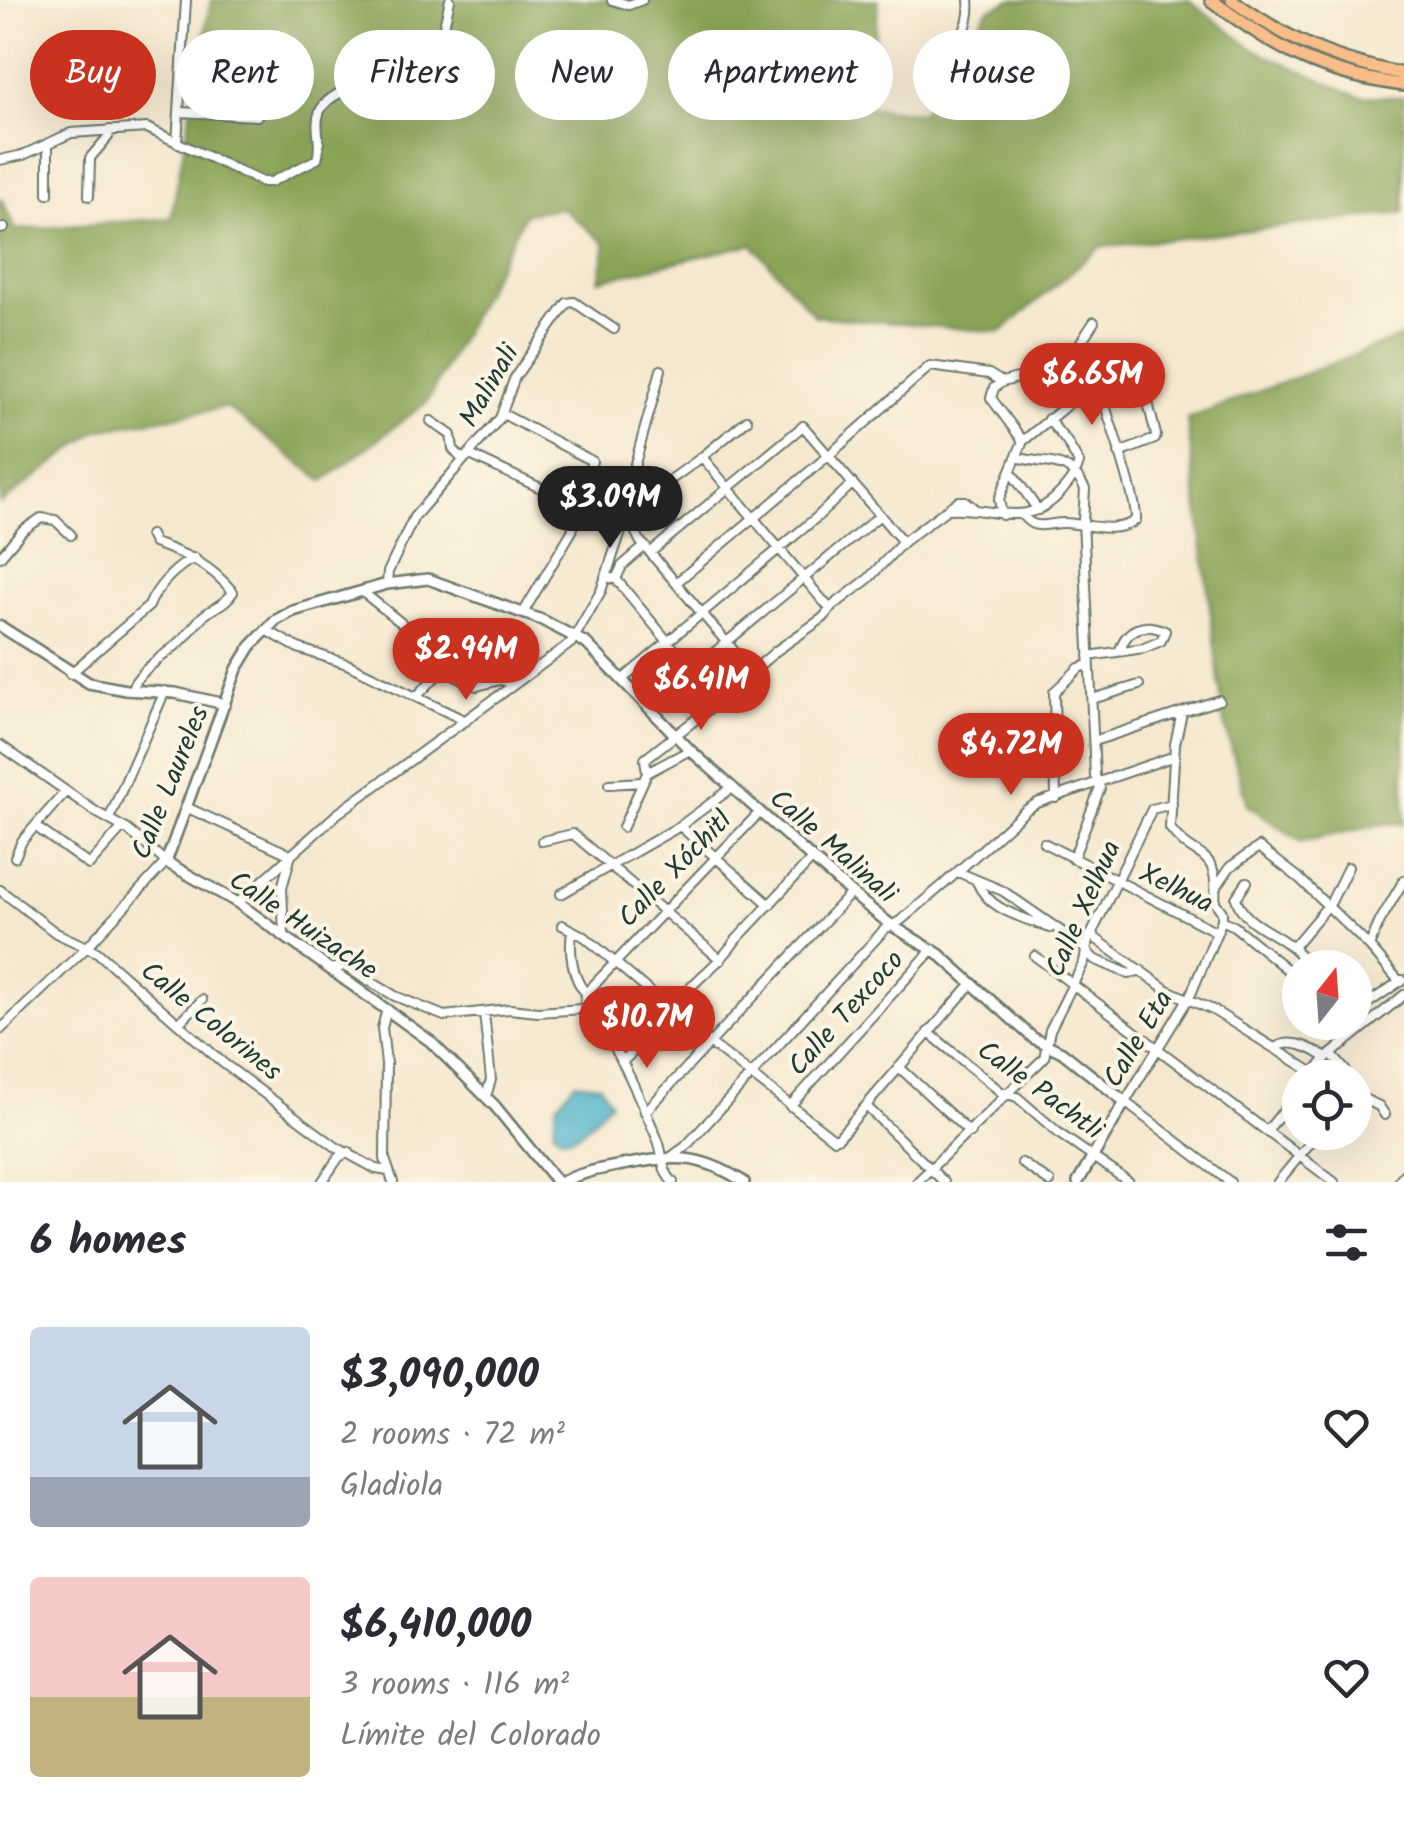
<!DOCTYPE html>
<html lang="en">
<head>
<meta charset="utf-8">
<style>
  :root { --surface:#fff; --page:#f2f2f3; --text:#2b2b33; --muted:#7c7c81; --accent:#c8321e }
  body { margin:0; font-family:Kalam,sans-serif; background:var(--page); color:var(--text); height:100vh; display:flex; flex-direction:column; font-size:38px; white-space:nowrap }
  * { box-sizing:border-box; margin:0 }
  p { font-size:32px; color:var(--muted) }
  .icon { flex:none; width:55px; height:55px; fill:none; stroke:currentColor; stroke-width:2; stroke-linecap:round; stroke-linejoin:round }
  .map { position:relative; height:1182px; overflow:hidden }
  .side { display:flex; flex-direction:column; background:var(--surface); flex:1 }
  .side>* { flex:none }
  .hud { position:absolute; left:30px; top:30px; width:1345px; height:90px; display:flex; gap:20px }
  .needle { width:65px; rotate:17deg }
  .fabs { position:absolute; left:1282px; top:950px; display:grid; gap:20px }
  .fabs a { display:grid; place-items:center; width:90px; height:90px; border-radius:50%; background:var(--surface); box-shadow:0 10px 40px #0002; font-size:50px }
  .price { position:absolute; translate:-50% -85px; padding:0 22px; border-radius:35px; background:var(--accent); color:#fff; font-size:32px; line-height:65px; filter:drop-shadow(0 2px 5px #0008) }
  .price::after { content:''; position:absolute; left:50%; top:60px; width:30px; height:22px; margin-left:-15px; background:inherit; clip-path:polygon(0 0,100% 0,50% 100%) }
  .price.on { background:#222; color:#fff }
  ul { padding:0; list-style:none }
  li { display:flex; align-items:center; gap:30px; height:250px; padding:0 30px }
  li span { display:grid; place-items:center; flex:none; width:280px; height:200px; border-radius:10px; color:#555 }
  li>.icon { margin-inline-start:auto }
  span .icon { width:120px; height:120px; fill:#fffc; stroke-width:1 }
  li b { font-size:42px }
  h2 { display:flex; justify-content:space-between; align-items:center; height:120px; padding:0 30px; font-size:42px }
  .pill { padding:0 35px; border-radius:45px; background:var(--surface); box-shadow:0 10px 40px #0002; font-size:35px; line-height:90px }
  .pill.on { background:var(--accent); color:#fff }
  .map>svg:first-child { display:block }
  .forest { fill:#89a456; stroke:#547045; stroke-width:2.5 }
  .water { fill:#4bb2ca; stroke:#35787f; stroke-width:2.5 }
  .lines { fill:none; stroke-linecap:round; stroke-linejoin:round }
  .minor-casing { stroke:#6a796a; stroke-width:12 }
  .tertiary-casing { stroke:#6a796a; stroke-width:14 }
  .primary-casing { stroke:#6a796a; stroke-width:16 }
  .minor { stroke:#fff; stroke-width:8 }
  .tertiary { stroke:#fff; stroke-width:9 }
  .primary { stroke:#f8bd89; stroke-width:11 }
  .labels { text-anchor:middle; stroke-width:8; stroke-linejoin:round; paint-order:stroke }
  .street-label { font-size:28px; fill:#1f3d34; stroke:#fcf5e5 }
</style>
</head>
<body>
<div class="map">
<svg width="1404" height="1182" viewBox="0 0 1404 1182">
  <rect width="100%" height="100%" fill="#fcf5e5"/>
  <filter id="ink" filterUnits="userSpaceOnUse"><feTurbulence type="fractalNoise" baseFrequency=".01" numOctaves="2"/><feDisplacementMap in="SourceGraphic" scale="20" xChannelSelector="R" yChannelSelector="G"/><feConvolveMatrix kernelMatrix="1 2 1 2 8 2 1 2 1" color-interpolation-filters="sRGB"/></filter>
  <filter id="wash" filterUnits="userSpaceOnUse"><feTurbulence type="fractalNoise" baseFrequency=".0048" numOctaves="4" result="noise"/><feDisplacementMap in="SourceGraphic" scale="40" xChannelSelector="R" yChannelSelector="G"/><feGaussianBlur stdDeviation="2.25" result="paint"/><feColorMatrix in="noise" values="0 0 0 0 0 0 0 0 0 0 0 0 0 0 0 0 0 1.4 0 .05"/><feComposite in="paint" operator="in"/></filter>
  <g filter="url(#wash)">
    <rect width="100%" height="100%" fill="#f6e8cf"/>
    <path class="forest" d="M211,0H879L867,107L921,113L988,10L1012,0H1189L1253,49L1357,96L1404,97V213L1100,247L1001,332L815,316L752,244L599,280L606,244L562,208L525,213L427,402L323,481L226,407L98,430L0,504V197L16,230L171,218Z
      M1404,336V824L1388,823L1301,842L1247,805L1224,721L1187,419Z"/>
    <path class="water" d="M575,1082L600,1085L610,1102C595,1117 573,1152 554,1131L556,1106Z"/>
  </g>
  <g filter="url(#ink)">
    <g class="lines">
      <defs>
        <path id="minor" d="M612,0L629,5L642,0
          M941,63C958,44 972,26 969,0
          M180,112L257,116L273,90
          M48,143V194
          M177,143L186,0
          M0,160L23,155L71,133L147,128L262,182H271L317,159C323,143 313,127 320,111C331,85 392,79 414,66L429,42L443,30L450,0
          M89,196L90,158L108,137L110,130
          M0,229L4,228
          M503,414L592,461L572,531L523,613
          M747,420L702,457L830,609
          M431,421L451,435L453,449L463,460
          M1023,441L991,398L994,388L1002,382L1022,377L1077,348L1094,322
          M470,455L579,506
          M702,457L665,484L629,518L640,541L752,672
          M1016,457C1046,466 1068,455 1085,489L1083,521L1095,776L1100,788L1073,859
          M1011,472L1038,510
          M947,509C991,505 1026,532 1062,491C1070,482 1076,474 1079,463L1067,442L1048,419
          M1021,514C1025,518 1028,522 1033,524C1043,528 1055,522 1065,523C1088,524 1115,535 1136,520C1138,501 1108,417 1101,392L1094,383L1132,355L1137,358L1156,435L1155,439L1119,453
          M1002,515L999,499L1023,441L1094,383L1070,352
          M651,552L803,426L903,542
          M0,557L22,531L41,518L55,520L71,535
          M605,577L616,579L718,702
          M616,579L622,566L645,546
          M677,582L828,456L930,366L989,374L1002,382
          M387,584L388,572L414,517L500,418L515,377L567,303L574,302L614,329
          M364,593L420,638
          M266,630L298,648L347,664L466,721
          M1089,656L1144,648L1161,641L1165,631C1144,621 1126,629 1120,650
          M693,670L879,516
          M70,674L149,606C156,588 176,566 195,558
          M623,679L817,517L852,484
          M131,691C136,672 167,654 181,641C189,634 195,624 202,617C213,607 225,605 233,592C209,563 187,555 154,543L150,535
          M417,696L442,670L477,686L500,680L515,683
          M1092,699L1139,685
          M1182,713L1175,744L1170,828C1196,864 1219,844 1215,902L1222,912V920L1191,994L1125,1102L1230,1182
          M1094,741L1219,700
          M0,745L96,812L128,830L166,862L86,948L0,1030
          M647,773L645,759L709,709L776,651L823,618L834,605L868,579L903,542L958,501H965L976,510
          M609,784L642,782
          M1056,798L1054,692L1079,668L1088,665
          M188,808L291,855L282,888L284,936
          M109,819L165,691
          M680,826L770,905
          M36,827L89,865L123,827
          M623,827L647,773L690,750
          M542,841L573,834L721,960
          M1044,843L1217,932
          M15,857L22,841L66,791
          M958,872L1003,891L1081,945L1094,959L1129,974L1141,970
          M977,882C990,912 1023,917 1050,928
          M1247,882L1236,898C1243,925 1277,932 1295,950C1301,956 1306,962 1312,968
          M1217,886L1230,867L1259,847L1299,878L1369,946L1400,982
          M0,890L56,933L97,952L223,1063L336,1147L376,1169L388,1171
          M561,894L680,826L733,787
          M238,903L337,814L571,643L601,591L622,528L629,518L633,471L661,370
          M1222,920L1234,926L1300,980
          M562,925L585,937L710,1043L834,1139L839,1137L972,983
          M572,931C569,950 572,979 586,993
          M1093,931L1095,938L1167,990L1213,1010L1314,1073
          M1369,946L1380,921L1404,880
          M1293,947L1331,902L1348,867
          M1035,956L1334,1182
          M331,969L344,966L395,996L444,1016L509,1009L538,1012L582,1009
          M586,1002C616,1042 637,1092 657,1138C664,1153 660,1170 673,1182
          M1355,1008H1361L1402,980
          M387,1009L382,1028L386,1064L385,1159L393,1182
          M484,1013L491,1080L486,1096
          M179,1023L202,1000
          M928,1032L1001,1092L1017,1097L1061,1135L1129,1182
          M607,1036L599,1033L584,1013L586,993L760,812
          M1275,1048C1290,1037 1312,1048 1326,1058
          M1331,1054L1345,1070V1078
          M622,1062C649,1039 668,1012 692,986C707,970 723,960 735,941L812,859
          M899,1067L970,1133
          M1310,1078L1326,1058L1404,995
          M1355,1095L1379,1106L1385,1115
          M790,1106L933,949
          M866,1106L944,1182
          M645,1112L851,893
          M1267,1131L1300,1090
          M671,1157L685,1147L885,929L900,921L944,884L1026,810L1037,803L1175,756
          M1022,1163L1050,1182
          M322,1182L339,1157L349,1152
          M917,1182L1044,1058L1050,1030L1084,962L1088,941L1152,809L1172,804
          M1278,1182L1319,1132
          M1398,1182L1404,1174"/>
        <path id="tertiary" d="M0,626L89,683L126,690L175,693L225,704
          M557,1182L495,1106L430,1041L238,903L166,862L237,669L251,646L276,620L293,611L387,584L428,579L542,620L586,643L690,750L851,893L891,925L939,954L1033,1038L1062,1052L1125,1102L1078,1182
          M562,1182C582,1172 601,1169 622,1165C674,1156 697,1152 744,1182"/>
        <path id="primary" d="M1211,0C1278,50 1320,74 1404,85
          M1232,0C1289,41 1335,61 1404,74"/>
      </defs>
      <use href="#minor" class="minor-casing"/>
      <use href="#tertiary" class="tertiary-casing"/>
      <use href="#primary" class="primary-casing"/>
      <use href="#minor" class="minor"/>
      <use href="#tertiary" class="tertiary"/>
      <use href="#primary" class="primary"/>
    </g>
  </g>
  <g class="labels">
    <g class="street-label">
      <text transform="translate(488 385) rotate(-60)" y="10">Malinali</text>
      <text transform="translate(169 782) rotate(-68)" y="10">Calle Laureles</text>
      <text transform="translate(834 845) rotate(41)" y="10">Calle Malinali</text>
      <text transform="translate(674 868) rotate(-46)" y="10">Calle Xóchitl</text>
      <text transform="translate(1177 887) rotate(26)" y="10">Xelhua</text>
      <text transform="translate(1082 908) rotate(-66)" y="10">Calle Xelhua</text>
      <text transform="translate(304 924) rotate(34)" y="10">Calle Huizache</text>
      <text transform="translate(845 1012) rotate(-48)" y="10">Calle Texcoco</text>
      <text transform="translate(212 1020) rotate(39)" y="10">Calle Colorines</text>
      <text transform="translate(1137 1038) rotate(-59)" y="10">Calle Eta</text>
      <text transform="translate(1041 1089) rotate(36)" y="10">Calle Pachtli</text>
    </g>
  </g>
</svg>
<div class="fabs">
<a><svg class="needle" viewBox="-14 -14 28 28"><path d="M0-13l5 13h-10z" fill="#e53935"/><path d="M0 13l5-13h-10z" fill="#7c7c81"/></svg></a>
<a><svg class="icon" aria-label="locate" viewBox="0 0 24 24"><circle cx="12" cy="12" r="6"/><path d="M12 2v4M12 18v4M2 12h4M18 12h4"/></svg></a>
</div>
<b class="price" style="left:1092px;top:428px">$6.65M</b>
<b class="price on" style="left:610px;top:551px">$3.09M</b>
<b class="price" style="left:466px;top:703px">$2.94M</b>
<b class="price" style="left:701px;top:733px">$6.41M</b>
<b class="price" style="left:1011px;top:798px">$4.72M</b>
<b class="price" style="left:647px;top:1071px">$10.7M</b>
<div class="hud">
<a class="pill on">Buy</a>
<a class="pill">Rent</a>
<a class="pill">Filters</a>
<a class="pill">New</a>
<a class="pill">Apartment</a>
<a class="pill">House</a>
</div>
</div>
<section class="side">
<h2>6 homes<svg class="icon" aria-label="filters" viewBox="0 0 24 24"><path d="M4 7h16M4 17h16"/><circle cx="9" cy="7" r="2"/><circle cx="15" cy="17" r="2"/></svg></h2>
<ul>
<li><span style="background:linear-gradient(#c9d6e8 75%,#9aa5b1 0)"><svg class="icon" aria-label="home" viewBox="0 0 24 24"><path d="M3 11l9-7 9 7M6 9v11h12V9"/></svg></span><div><b>$3,090,000</b><p>2 rooms · 72 m²</p><p>Gladiola</p></div><svg class="icon" aria-label="heart" viewBox="0 0 24 24"><path d="M12 20l-8-8c-3-5 5-10 8-4 3-6 11-1 8 4z"/></svg></li>
<li><span style="background:linear-gradient(#f6c9c9 60%,#c2b280 0)"><svg class="icon" aria-label="home" viewBox="0 0 24 24"><path d="M3 11l9-7 9 7M6 9v11h12V9"/></svg></span><div><b>$6,410,000</b><p>3 rooms · 116 m²</p><p>Límite del Colorado</p></div><svg class="icon" aria-label="heart" viewBox="0 0 24 24"><path d="M12 20l-8-8c-3-5 5-10 8-4 3-6 11-1 8 4z"/></svg></li>
</ul>
</section>
</body>
</html>
